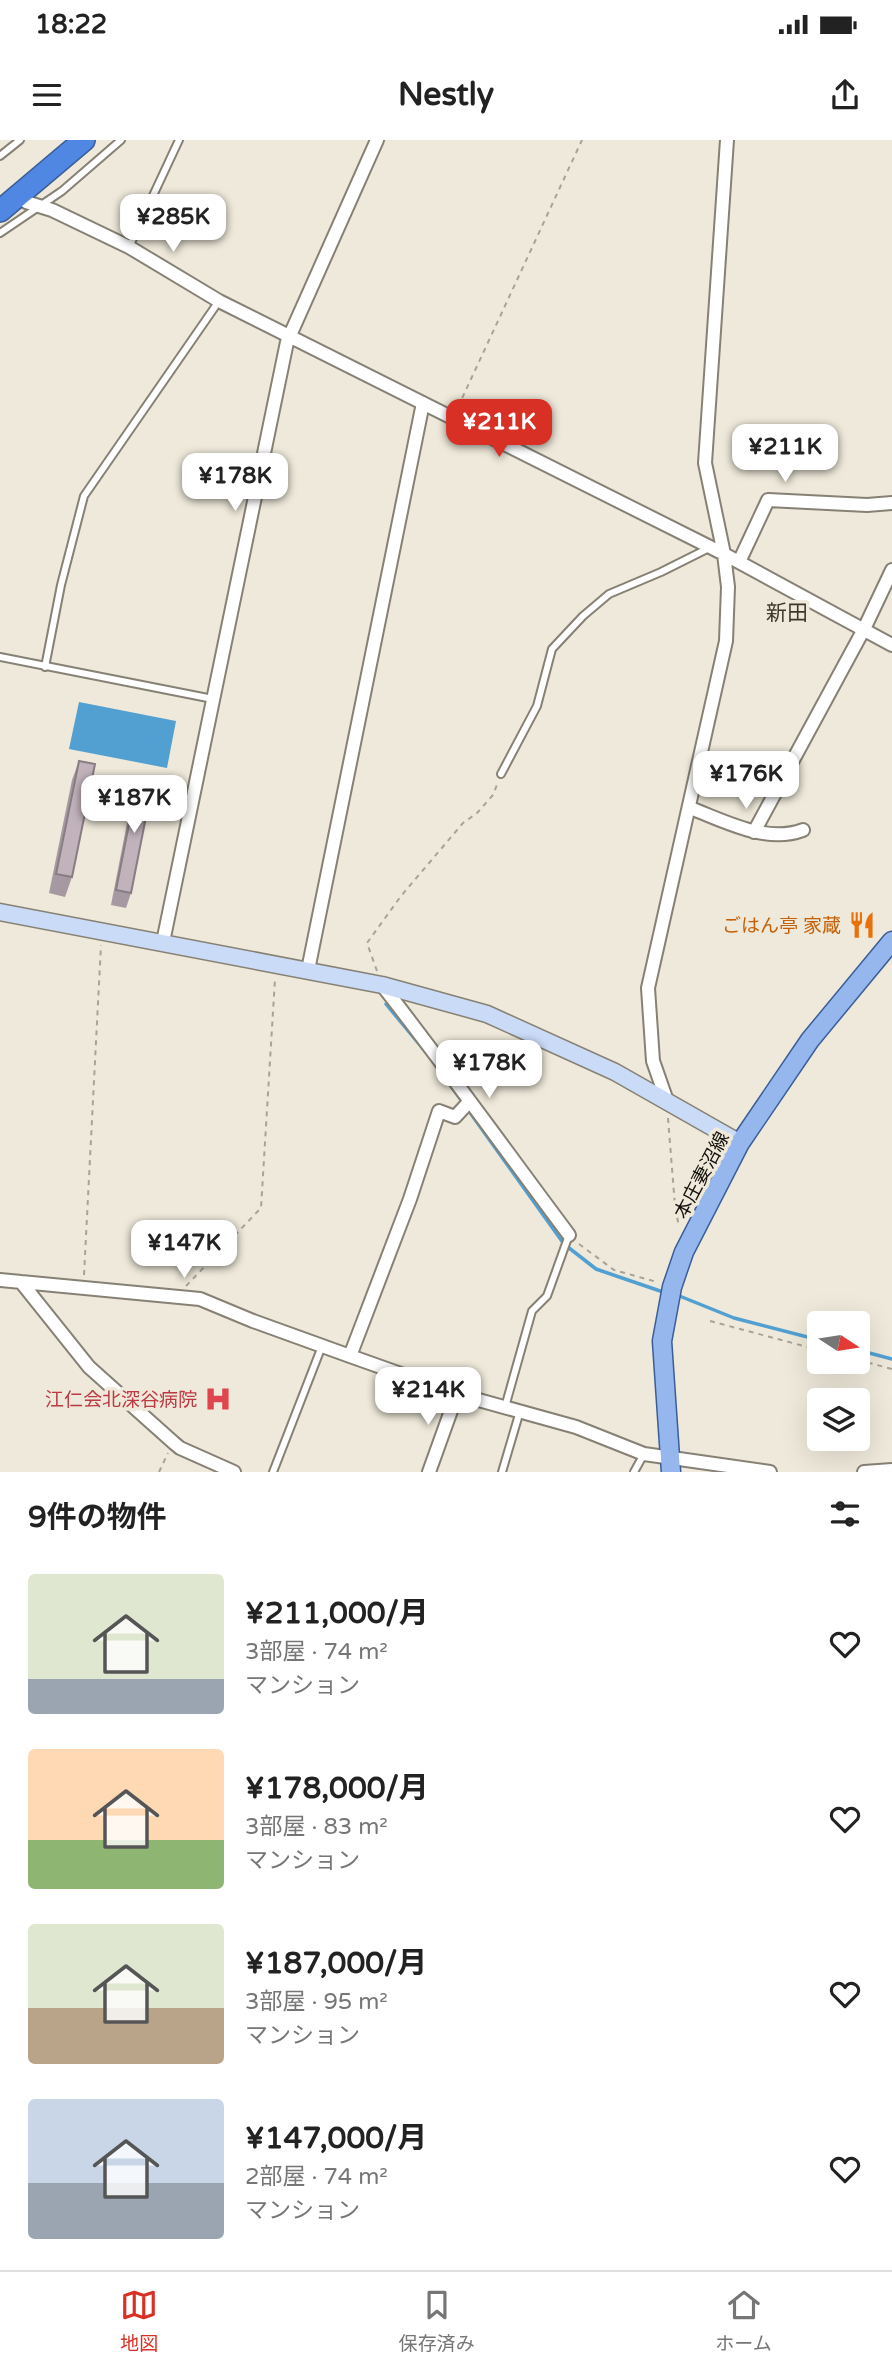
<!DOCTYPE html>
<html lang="ja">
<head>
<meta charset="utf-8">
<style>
  :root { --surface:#fff; --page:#f6f6f6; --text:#222; --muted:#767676; --line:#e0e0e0; --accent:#d93025 }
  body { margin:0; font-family:"Varela Round","Noto Sans JP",sans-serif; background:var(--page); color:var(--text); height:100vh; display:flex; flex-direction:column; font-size:26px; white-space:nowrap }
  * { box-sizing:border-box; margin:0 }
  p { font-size:23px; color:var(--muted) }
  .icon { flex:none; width:38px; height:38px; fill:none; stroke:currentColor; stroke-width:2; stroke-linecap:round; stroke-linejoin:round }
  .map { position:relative; height:1332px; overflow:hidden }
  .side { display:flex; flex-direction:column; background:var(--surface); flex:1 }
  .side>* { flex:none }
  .needle { width:46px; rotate:102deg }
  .fabs { position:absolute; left:807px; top:1171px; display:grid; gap:14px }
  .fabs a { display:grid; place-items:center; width:63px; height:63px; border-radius:7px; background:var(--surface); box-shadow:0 7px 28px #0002; font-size:35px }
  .price { position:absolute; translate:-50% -60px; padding:0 16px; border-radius:14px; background:#fff; color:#222; font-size:23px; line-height:46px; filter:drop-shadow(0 2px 4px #0008) }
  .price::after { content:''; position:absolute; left:50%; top:42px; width:21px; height:16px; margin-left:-10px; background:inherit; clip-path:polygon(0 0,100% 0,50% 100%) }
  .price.active { background:var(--accent); color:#fff }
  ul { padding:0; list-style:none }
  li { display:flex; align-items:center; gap:21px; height:175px; padding:0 28px }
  li span { display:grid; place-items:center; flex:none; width:196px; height:140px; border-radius:7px; color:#555 }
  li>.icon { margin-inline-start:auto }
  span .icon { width:84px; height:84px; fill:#fffc; stroke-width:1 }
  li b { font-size:30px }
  h2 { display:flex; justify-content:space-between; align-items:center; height:84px; padding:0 28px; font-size:30px }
  .status { display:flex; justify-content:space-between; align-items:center; height:49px; padding:0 35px; background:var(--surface); direction:ltr }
  .status svg { height:19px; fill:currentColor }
  header { display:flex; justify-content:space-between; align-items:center; height:91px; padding:0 28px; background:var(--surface); font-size:32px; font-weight:700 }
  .menu { display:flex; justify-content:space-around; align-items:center; height:98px; border-top:2px solid var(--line); background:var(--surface); font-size:19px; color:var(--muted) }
  .menu a { display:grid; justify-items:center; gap:4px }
  .menu .active { color:var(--accent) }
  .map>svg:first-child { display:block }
  .water { fill:#529fd2 }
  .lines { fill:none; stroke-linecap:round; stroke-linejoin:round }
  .stream { stroke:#529fd2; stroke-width:3.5 }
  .lane-casing { stroke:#868174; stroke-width:10 }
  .street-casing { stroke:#868174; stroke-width:16 }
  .secondary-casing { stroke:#868174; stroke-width:19 }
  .primary-casing { stroke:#3b5e98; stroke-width:21 }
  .highway-casing { stroke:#3b5e98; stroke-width:24 }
  .path { stroke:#a8a398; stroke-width:2; stroke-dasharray:5 5; stroke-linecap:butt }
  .lane { stroke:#fff; stroke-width:6 }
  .street { stroke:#fff; stroke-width:12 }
  .secondary { stroke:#cadbf7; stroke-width:16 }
  .primary { stroke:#96b7ee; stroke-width:18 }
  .highway { stroke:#5087e3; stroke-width:21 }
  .wall { fill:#a699a1 }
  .building { fill:#c1b2bb; stroke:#877d83; stroke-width:2 }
  .labels { text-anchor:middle; stroke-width:7; stroke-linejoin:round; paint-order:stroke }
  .food-label { font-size:19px; fill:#c56008; stroke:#eee9da; text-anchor:end }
  .street-label { font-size:19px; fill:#13110c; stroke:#eee9da }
  .health-label { font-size:19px; fill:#be3a42; stroke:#eee9da; text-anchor:end }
  .neighbourhood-label { font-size:21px; fill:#3b382b; stroke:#eee9da }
</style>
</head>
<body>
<div class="status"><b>18:22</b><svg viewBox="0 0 49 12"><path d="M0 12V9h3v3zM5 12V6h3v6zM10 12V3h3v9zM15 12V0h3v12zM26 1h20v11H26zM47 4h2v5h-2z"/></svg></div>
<header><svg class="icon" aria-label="menu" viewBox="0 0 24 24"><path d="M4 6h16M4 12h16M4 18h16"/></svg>Nestly<svg class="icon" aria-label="share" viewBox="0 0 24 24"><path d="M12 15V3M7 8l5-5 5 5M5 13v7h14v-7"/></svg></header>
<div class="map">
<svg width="892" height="1332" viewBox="0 0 892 1332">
  <rect width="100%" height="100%" fill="#eee9da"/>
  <path class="water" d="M79,562L176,581L167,628L69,609Z"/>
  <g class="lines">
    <path class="stream" d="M386,864L429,916
      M436,925L564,1104L596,1129L666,1153
      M677,1155L734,1178L819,1200
      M858,1210L892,1219"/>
    <defs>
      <path id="lane" d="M0,16L20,0
        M0,93L62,51L121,0
        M129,107L179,0
        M0,517L213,559
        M45,527L61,445L84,356L219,161
        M501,634L537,566L552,509L583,476L609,454L661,432L709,408
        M505,1267L532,1171L547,1156L569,1095
        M273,1332L322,1206
        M502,1332L520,1271
        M634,1332L644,1314"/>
      <path id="street" d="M26,62L52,70L129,107L219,161L724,414L892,505
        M739,422L768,360L867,365L892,363
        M690,668C725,681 766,704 803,690
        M754,692L864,489L892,430
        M163,802L287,202L377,0
        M308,830L423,263
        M382,845C446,927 507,1012 569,1095
        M667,961L653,921L648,848L726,501L728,447L724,414L705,323L727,0
        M0,1140L200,1159L253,1181L350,1216L457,1254L576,1287L644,1314L770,1332
        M21,1142L89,1227L174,1303L180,1308L234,1332
        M350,1216L410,1059L439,971L455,977L469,962
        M429,1332L457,1254
        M864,1332L892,1330"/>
      <path id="secondary" d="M0,772L382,845L487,874L615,932L740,1003"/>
      <path id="primary" d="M671,1332L662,1201L672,1147L684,1112L740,1003L810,900L892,801"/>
      <path id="highway" d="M0,71L84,0"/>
    </defs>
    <use href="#lane" class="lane-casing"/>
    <use href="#street" class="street-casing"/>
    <use href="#secondary" class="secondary-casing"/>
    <use href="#primary" class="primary-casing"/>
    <use href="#highway" class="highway-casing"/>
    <path class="path" d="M458,267L582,0
      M377,831L367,803L401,756L463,683L477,673L493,655L498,642
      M668,978L675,1066L679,1087
      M579,1104L614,1130L657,1142
      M84,1135L101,805
      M186,1146L261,1068L275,839
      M710,1181L819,1210
      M858,1220L892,1229
      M159,1332L168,1313"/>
    <use href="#lane" class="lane"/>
    <use href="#street" class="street"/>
    <use href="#secondary" class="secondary"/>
    <use href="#primary" class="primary"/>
    <use href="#highway" class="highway"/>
  </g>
  <path class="wall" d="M79,621L72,737L65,757L49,753L72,640Z
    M138,638L131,753L126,768L111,765L133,652Z"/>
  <path class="building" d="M79,621L95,624L72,737L56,734Z
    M138,638L153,641L131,753L116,750Z"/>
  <defs>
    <symbol id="restaurant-bare" viewBox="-9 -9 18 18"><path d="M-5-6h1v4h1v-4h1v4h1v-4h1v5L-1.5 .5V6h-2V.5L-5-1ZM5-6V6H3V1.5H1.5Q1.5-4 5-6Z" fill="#e8710a" stroke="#eee9da" stroke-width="2.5" paint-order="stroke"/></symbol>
    <symbol id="hospital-bare" viewBox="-9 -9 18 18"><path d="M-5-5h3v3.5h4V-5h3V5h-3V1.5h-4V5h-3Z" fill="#e0444e" stroke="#eee9da" stroke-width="2.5" paint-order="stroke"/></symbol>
  </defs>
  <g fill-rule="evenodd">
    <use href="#restaurant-bare" x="843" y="766" width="38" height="38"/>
    <use href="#hospital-bare" x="199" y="1240" width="38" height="38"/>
  </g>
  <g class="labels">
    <g class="food-label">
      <text x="841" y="792">ごはん亭 家蔵</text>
    </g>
    <g class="street-label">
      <text transform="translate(701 1035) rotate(-62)" y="7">本庄妻沼線</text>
    </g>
    <g class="health-label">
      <text x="197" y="1266">江仁会北深谷病院</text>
    </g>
    <g class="neighbourhood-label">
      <text x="787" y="480">新田</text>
    </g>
  </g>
</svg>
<div class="fabs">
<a><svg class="needle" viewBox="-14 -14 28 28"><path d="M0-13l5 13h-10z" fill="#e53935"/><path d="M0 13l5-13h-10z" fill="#767676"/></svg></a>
<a><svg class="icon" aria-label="layers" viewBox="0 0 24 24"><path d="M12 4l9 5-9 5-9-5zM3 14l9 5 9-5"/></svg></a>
</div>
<b class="price" style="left:173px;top:114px">¥285K</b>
<b class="price active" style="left:499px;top:319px">¥211K</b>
<b class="price" style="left:785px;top:344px">¥211K</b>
<b class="price" style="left:235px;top:373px">¥178K</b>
<b class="price" style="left:746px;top:671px">¥176K</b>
<b class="price" style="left:134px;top:695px">¥187K</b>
<b class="price" style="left:489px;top:960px">¥178K</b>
<b class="price" style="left:184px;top:1140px">¥147K</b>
<b class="price" style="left:428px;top:1287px">¥214K</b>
</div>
<section class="side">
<h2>9件の物件<svg class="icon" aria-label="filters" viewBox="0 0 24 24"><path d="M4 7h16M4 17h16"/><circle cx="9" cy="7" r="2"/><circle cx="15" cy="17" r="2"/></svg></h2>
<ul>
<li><span style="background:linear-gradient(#dfe7d0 75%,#9aa5b1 0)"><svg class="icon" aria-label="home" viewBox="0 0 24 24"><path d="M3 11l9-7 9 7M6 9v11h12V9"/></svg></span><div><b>¥211,000/月</b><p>3部屋 · 74 m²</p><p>マンション</p></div><svg class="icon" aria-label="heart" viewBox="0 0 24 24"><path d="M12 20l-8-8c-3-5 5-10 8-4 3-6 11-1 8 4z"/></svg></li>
<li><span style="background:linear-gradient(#ffd9b3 65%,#8fb573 0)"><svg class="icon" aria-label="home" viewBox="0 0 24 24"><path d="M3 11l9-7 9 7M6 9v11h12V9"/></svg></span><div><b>¥178,000/月</b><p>3部屋 · 83 m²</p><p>マンション</p></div><svg class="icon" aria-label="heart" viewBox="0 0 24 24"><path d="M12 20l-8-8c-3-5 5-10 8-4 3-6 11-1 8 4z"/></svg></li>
<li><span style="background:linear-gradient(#dfe7d0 60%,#b9a48a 0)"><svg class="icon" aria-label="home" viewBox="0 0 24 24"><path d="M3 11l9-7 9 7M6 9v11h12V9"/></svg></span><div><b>¥187,000/月</b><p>3部屋 · 95 m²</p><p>マンション</p></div><svg class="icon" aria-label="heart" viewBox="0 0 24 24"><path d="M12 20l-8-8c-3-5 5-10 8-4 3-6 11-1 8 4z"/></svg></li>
<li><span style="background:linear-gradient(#c9d6e8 60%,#9aa5b1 0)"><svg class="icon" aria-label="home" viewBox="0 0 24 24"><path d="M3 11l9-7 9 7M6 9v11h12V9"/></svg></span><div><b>¥147,000/月</b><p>2部屋 · 74 m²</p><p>マンション</p></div><svg class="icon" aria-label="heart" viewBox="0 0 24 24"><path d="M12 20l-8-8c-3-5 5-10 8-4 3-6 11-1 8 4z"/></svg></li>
</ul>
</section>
<nav class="menu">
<a class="active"><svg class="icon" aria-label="map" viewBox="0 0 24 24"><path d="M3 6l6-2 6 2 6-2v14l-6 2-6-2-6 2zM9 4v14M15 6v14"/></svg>地図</a>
<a><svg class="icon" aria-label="saved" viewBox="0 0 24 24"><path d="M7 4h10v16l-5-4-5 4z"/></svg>保存済み</a>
<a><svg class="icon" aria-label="home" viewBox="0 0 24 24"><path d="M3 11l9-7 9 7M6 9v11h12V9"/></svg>ホーム</a>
</nav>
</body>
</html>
